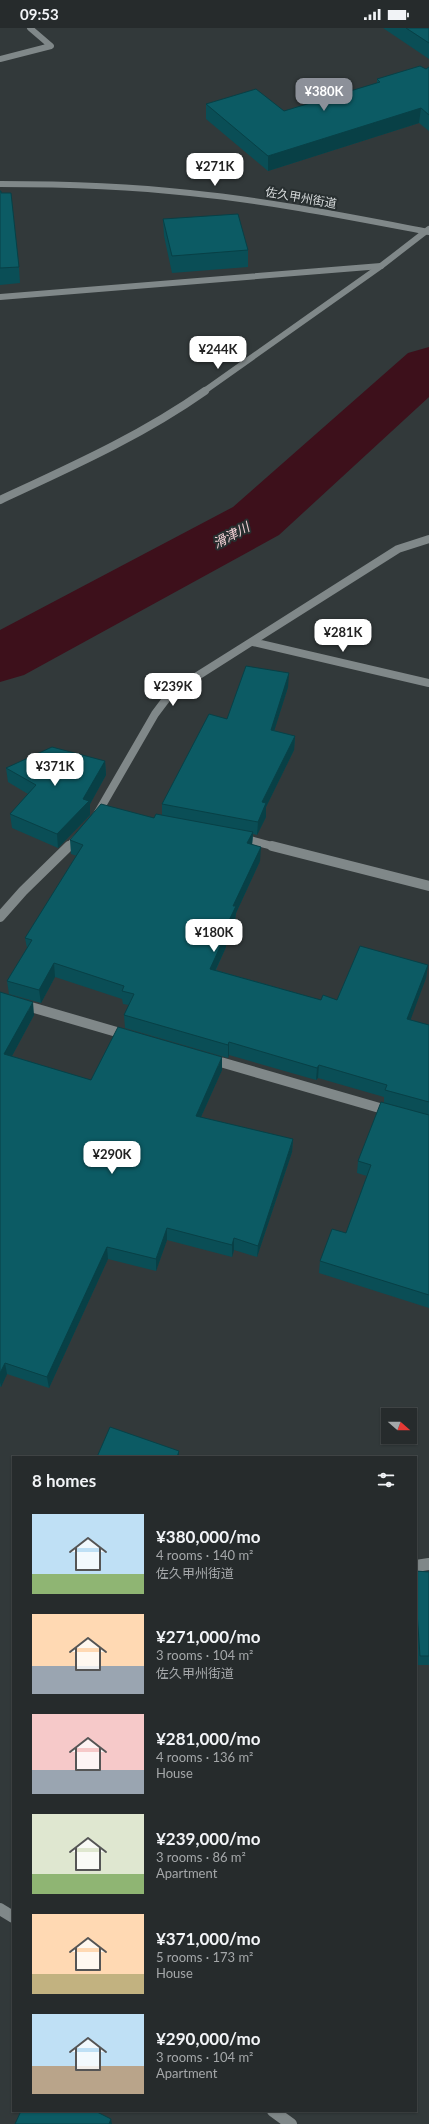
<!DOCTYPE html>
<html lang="en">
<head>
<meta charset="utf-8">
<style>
  :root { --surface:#262b2c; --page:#2e3334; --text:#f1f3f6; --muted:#a4a7a9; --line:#424748; --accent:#8c9099 }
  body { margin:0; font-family:Lato,"Noto Sans JP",sans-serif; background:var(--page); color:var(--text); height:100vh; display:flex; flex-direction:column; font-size:15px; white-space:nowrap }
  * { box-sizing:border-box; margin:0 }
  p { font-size:13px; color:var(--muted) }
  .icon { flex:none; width:22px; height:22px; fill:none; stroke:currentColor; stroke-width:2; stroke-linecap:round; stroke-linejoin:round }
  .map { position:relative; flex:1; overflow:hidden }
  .sheet { position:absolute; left:12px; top:1428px; width:405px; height:656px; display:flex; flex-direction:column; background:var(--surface); border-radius:0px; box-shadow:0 1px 3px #0004,0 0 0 1px var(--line) }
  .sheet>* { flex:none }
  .needle { width:26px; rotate:110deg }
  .controls { position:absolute; left:381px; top:1380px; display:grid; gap:8px }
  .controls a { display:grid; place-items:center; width:36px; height:36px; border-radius:0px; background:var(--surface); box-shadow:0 1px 3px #0004,0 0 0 1px var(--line); font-size:20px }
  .price { position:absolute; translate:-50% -34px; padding:0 9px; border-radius:8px; background:#fff; color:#222; font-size:13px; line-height:26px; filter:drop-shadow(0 1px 2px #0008) }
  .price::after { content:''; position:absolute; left:50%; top:24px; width:12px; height:9px; margin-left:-6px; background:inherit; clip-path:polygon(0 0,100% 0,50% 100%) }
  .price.selected { background:var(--accent); color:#fff }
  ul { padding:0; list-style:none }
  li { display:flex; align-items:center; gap:12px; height:100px; padding:0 20px }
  li span { display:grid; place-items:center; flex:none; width:112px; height:80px; border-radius:0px; color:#555 }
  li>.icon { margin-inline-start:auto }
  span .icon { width:48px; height:48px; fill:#fffc; stroke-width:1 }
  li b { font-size:17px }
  h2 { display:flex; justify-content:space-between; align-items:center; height:48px; padding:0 20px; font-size:17px }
  .status { display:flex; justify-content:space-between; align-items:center; height:28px; padding:0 20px; background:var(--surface); direction:ltr }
  .status svg { height:11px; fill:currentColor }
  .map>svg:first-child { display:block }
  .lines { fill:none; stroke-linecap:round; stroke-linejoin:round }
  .river { fill:#3d101b; fill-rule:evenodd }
  .service-far3 { stroke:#808889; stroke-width:6 }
  .service-far2 { stroke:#808889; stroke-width:8 }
  .service-far1 { stroke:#808889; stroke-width:10 }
  .service { stroke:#808889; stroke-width:12 }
  .minor-far3 { stroke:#808889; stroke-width:6 }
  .minor-far2 { stroke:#808889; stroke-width:8 }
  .minor-far1 { stroke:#808889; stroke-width:10 }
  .minor { stroke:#808889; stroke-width:12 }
  .secondary { stroke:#808889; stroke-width:6 }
  .wall { fill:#0a4e56 }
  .shaded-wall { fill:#084046 }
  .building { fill:#0c5b64; stroke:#084046 }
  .labels { text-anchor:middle; stroke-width:4; stroke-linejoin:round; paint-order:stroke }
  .far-street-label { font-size:12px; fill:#d8dcdd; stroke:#282f30 }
  .far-water-label { font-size:13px; font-style:italic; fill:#f6d3d8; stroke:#282f30 }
</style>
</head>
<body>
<div class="status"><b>09:53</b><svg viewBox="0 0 49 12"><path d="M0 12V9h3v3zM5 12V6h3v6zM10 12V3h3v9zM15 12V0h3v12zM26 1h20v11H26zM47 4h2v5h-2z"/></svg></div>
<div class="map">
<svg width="429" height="2096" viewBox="0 0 429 2096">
  <rect width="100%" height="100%" fill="#32393a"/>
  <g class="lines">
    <path class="river" d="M429,319V369L279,507L24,647L0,654V602L233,479L408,325Z"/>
    <path class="service-far3" d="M0,31L51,18L30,0
      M0,269L381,238"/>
    <path class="service-far2" d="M239,809L276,819"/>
    <path class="service-far1" d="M272,818L429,858"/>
    <path class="service" d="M416,1538L429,1536"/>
    <path class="minor-far3" d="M203,364L381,238L429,201"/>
    <path class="minor-far2" d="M0,472C71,439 141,408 205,363
      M253,614L429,655
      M96,788L155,686L167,670L191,652L398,521L429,511
      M68,819L79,808"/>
    <path class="minor-far1" d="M0,889L23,863L69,818
      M0,970L127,1007
      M210,1031L390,1083"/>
    <path class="minor" d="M0,1881L13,1889
      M273,2083L291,2096"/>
    <path class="secondary" d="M0,156C64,156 127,158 190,165C270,173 350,189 429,204"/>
  </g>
  <path class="wall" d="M383,0H429V31Z
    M429,39V103L419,95L268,143L206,91V76L284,83L377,55V51L426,41Z
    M0,163L1,165L19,239L20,255L0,257Z
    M163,191L248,222V239L172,245L164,208Z
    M288,659L274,703L295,708L294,722L266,779V789L257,807L253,806L252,817L260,833L236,885L235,892L226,911V919L216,942L321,972H337L428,937L426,950L410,992L429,997V1280L319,1245L320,1233L346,1205L367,1148L357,1145L358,1133L397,1078L384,1075V1069L318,1050L316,1052L229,1027L228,1030L125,1000L124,987L129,977L123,976L122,971L55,949L41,975L9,966L7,953L27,920L25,910L77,828L71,826L70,812L154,790L162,787V776L227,691Z
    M105,733L106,747L90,776V787L58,820L12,800L10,786L28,766L8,754L6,740Z
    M0,964L34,987L12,1028L91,1052L222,1042L201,1089L293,1111L292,1124L257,1229L234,1222L232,1229L167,1212L156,1243L108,1231L49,1360L7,1346L1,1359L0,1358Z
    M416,1543L429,1544V1637H418L416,1612Z"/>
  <path class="shaded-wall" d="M421,80L419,95L268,143V128Z
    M289,645L288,659L270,716L271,702Z
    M295,708L294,722L266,779V789L257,807L258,794L262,774Z
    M105,733L106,747L90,776V787L58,820L57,806L83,771Z
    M253,804L252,817L247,815Z
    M261,819L260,833L236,885L235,892L226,911V919L210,954V941L233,878Z
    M54,935L55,949L41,975L39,962Z
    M428,937L426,950L406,1004L407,991Z
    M33,974L34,987L6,1039L4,1026Z
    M229,1014V1027L228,1030V1017Z
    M222,1029V1042L196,1100V1088Z
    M319,1037L318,1050L316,1052L317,1040Z
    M293,1111L292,1124L257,1229L258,1218Z
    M167,1200V1212L156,1243V1231Z
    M234,1210V1222L232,1229V1217Z
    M107,1219L108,1231L49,1360L47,1349Z
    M5,1335L7,1346L1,1359L0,1354V1345Z
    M179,1423V1429H177Z
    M111,2091L112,2096H109Z"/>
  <path class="building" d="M406,0H429V15Z
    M420,38L426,41L429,39V87L421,80L268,128L206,76L256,61L284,83L380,54L377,51Z
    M0,163H1V165H11L19,239L0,240Z
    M238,186L248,222L172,228L163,191Z
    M246,638L289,645L271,702L295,708L262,774L266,775L258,794L162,776L209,686L227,691Z
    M52,719L105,733L83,771L89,773L57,806L10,786L36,757L6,740Z
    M101,776L154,790L156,786L253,804L247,815L261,819L233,878H236L223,905L226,906L210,941L321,972L323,967L337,972L360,918L428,937L407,991L429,997V1074L385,1062L387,1057L319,1037L317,1040L229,1014L228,1017L124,987L134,966L122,963L124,958L54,935L39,962L7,953L32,912L25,910L83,817L70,812Z
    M0,964L33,974L4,1026L91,1052L118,999L222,1029L196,1088L293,1111L258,1218L234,1210L232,1217L167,1200L156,1231L107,1219L47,1349L5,1335L0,1345Z
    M381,1074L429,1087V1267L320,1233L332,1201L346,1205L371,1137L358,1133Z
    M110,1399L179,1423L177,1429H97Z
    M416,1543L429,1544V1628H420L416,1569Z
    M21,2083H95L111,2091L109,2096H15Z"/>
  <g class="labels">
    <g class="far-street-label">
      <text transform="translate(301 170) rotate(10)" y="4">佐久甲州街道</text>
    </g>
    <g class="far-water-label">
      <text transform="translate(231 507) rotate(-28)" y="5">滑津川</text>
    </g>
  </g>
</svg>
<div class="controls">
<a><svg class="needle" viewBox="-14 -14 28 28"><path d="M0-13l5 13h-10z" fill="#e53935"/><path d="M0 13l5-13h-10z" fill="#a4a7a9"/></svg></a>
</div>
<b class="price selected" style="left:324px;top:84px">¥380K</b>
<b class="price" style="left:215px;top:159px">¥271K</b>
<b class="price" style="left:218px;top:342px">¥244K</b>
<b class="price" style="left:343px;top:625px">¥281K</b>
<b class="price" style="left:173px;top:679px">¥239K</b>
<b class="price" style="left:55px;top:759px">¥371K</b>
<b class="price" style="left:214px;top:925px">¥180K</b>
<b class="price" style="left:112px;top:1147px">¥290K</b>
<section class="sheet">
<h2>8 homes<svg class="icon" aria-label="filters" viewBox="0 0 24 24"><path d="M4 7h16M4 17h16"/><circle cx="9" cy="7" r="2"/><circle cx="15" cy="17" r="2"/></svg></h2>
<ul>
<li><span style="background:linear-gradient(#bfe0f5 75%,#8fb573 0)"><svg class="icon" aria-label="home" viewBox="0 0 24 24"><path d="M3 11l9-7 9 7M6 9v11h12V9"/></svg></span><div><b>¥380,000/mo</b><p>4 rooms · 140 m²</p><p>佐久甲州街道</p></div></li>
<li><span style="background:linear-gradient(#ffd9b3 65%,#9aa5b1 0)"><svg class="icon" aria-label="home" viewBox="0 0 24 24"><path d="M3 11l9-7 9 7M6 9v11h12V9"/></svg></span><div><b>¥271,000/mo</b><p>3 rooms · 104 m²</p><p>佐久甲州街道</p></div></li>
<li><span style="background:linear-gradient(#f6c9c9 70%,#9aa5b1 0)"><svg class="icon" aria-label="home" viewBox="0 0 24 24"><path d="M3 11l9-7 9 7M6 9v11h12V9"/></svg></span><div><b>¥281,000/mo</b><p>4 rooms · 136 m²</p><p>House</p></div></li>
<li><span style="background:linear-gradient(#dfe7d0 75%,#8fb573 0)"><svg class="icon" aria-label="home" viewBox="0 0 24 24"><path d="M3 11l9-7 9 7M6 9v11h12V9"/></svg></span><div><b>¥239,000/mo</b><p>3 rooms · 86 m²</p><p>Apartment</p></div></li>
<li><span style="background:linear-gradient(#ffd9b3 75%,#c2b280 0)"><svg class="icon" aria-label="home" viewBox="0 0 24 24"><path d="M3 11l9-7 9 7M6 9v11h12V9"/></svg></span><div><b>¥371,000/mo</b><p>5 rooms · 173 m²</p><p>House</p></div></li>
<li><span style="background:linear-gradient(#bfe0f5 65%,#b9a48a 0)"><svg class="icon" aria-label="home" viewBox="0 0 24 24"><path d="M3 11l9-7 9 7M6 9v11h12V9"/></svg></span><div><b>¥290,000/mo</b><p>3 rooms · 104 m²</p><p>Apartment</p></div></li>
</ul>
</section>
</div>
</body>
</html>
